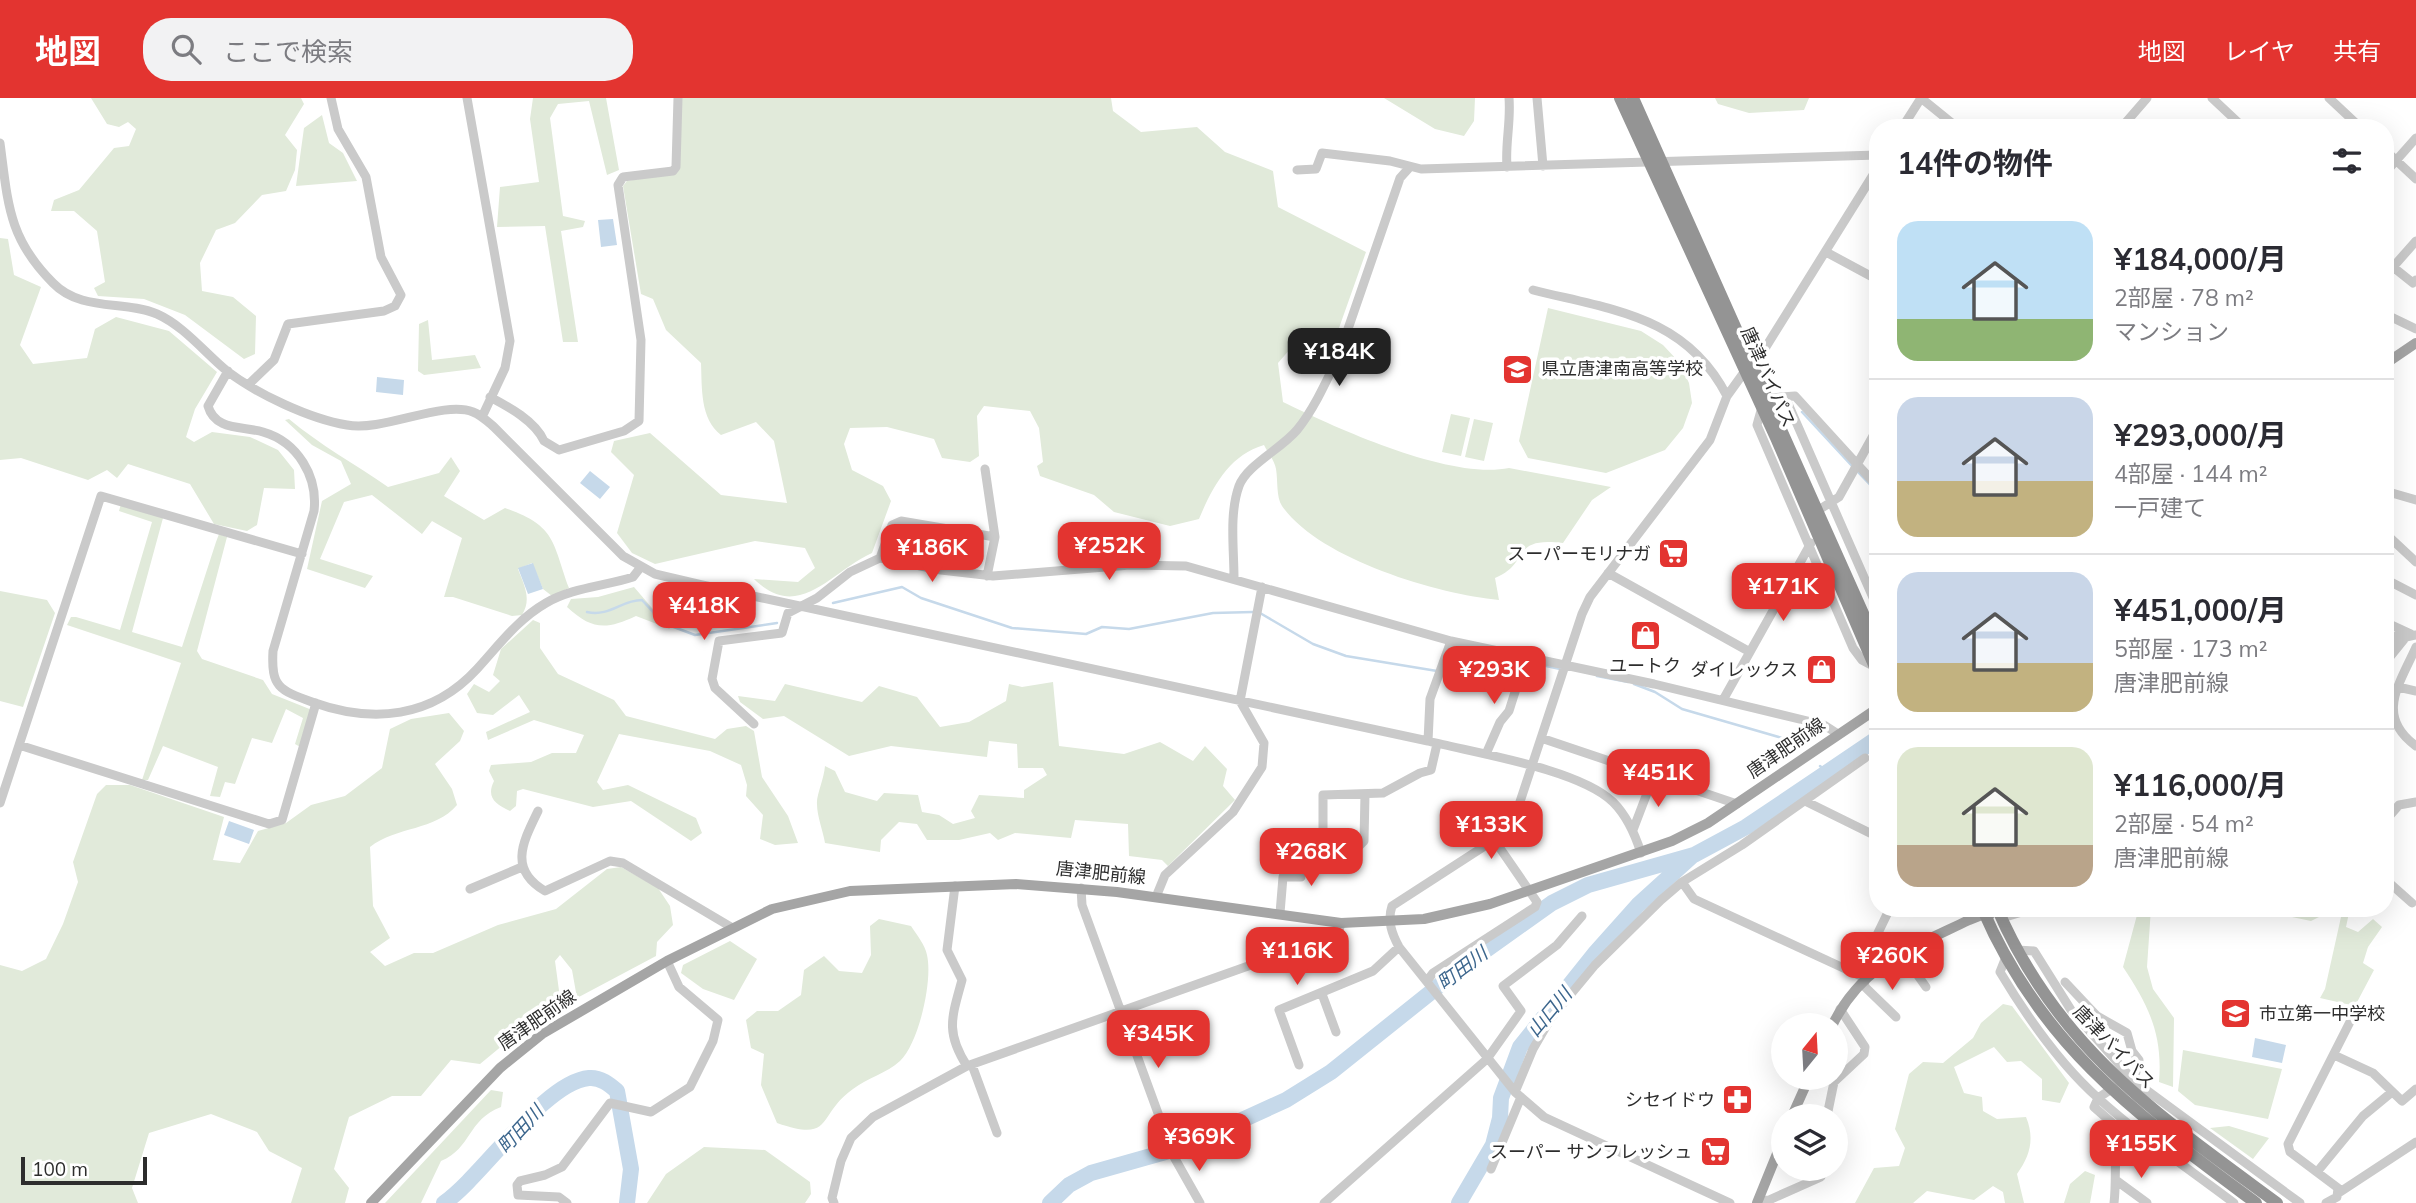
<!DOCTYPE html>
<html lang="ja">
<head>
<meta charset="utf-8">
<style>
  :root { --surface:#fff; --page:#f2f2f3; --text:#2b2b33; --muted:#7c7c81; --line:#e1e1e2; --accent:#e33430 }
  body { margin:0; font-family:Mulish,"Noto Sans JP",sans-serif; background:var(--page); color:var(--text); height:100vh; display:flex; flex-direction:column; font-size:26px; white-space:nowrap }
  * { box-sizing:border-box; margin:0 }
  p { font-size:23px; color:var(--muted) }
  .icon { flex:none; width:38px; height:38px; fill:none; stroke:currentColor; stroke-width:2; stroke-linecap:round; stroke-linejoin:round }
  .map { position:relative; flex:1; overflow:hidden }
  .drawer { position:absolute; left:1869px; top:21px; width:525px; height:798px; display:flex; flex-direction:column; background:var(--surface); border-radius:28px; box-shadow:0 7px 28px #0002 }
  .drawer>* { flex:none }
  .needle { width:46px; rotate:18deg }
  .buttons { position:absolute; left:1771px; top:915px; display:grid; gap:14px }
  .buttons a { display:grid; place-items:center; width:77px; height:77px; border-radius:50%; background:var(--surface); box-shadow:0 7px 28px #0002; font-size:35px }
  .scale { position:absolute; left:21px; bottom:18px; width:126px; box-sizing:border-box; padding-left:7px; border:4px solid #2d2d2d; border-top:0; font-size:19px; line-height:24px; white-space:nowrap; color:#2d2d2d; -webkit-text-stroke:5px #fff; paint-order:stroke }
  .price { position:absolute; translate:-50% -60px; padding:0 16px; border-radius:14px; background:var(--accent); color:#fff; font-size:23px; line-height:46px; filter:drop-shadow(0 2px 4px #0008) }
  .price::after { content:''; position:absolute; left:50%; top:42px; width:21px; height:16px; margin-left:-10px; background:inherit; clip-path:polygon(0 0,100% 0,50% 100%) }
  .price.current { background:#222; color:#fff }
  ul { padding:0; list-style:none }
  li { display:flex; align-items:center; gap:21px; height:175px; padding:0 28px }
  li+li { border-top:2px solid var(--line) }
  li span { display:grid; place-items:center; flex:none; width:196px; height:140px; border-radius:21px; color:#555 }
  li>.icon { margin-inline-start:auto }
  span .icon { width:84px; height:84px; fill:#fffc; stroke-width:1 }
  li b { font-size:30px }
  h2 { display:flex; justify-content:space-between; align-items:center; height:84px; padding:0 28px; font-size:30px }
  header { display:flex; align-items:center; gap:42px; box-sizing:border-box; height:98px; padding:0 35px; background:var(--accent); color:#fff }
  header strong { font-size:33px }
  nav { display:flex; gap:38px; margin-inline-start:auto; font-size:24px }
  .search { width:490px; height:63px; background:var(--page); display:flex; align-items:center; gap:18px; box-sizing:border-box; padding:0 24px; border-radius:28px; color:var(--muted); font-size:26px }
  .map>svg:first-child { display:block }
  .green { fill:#e1eada }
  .water { fill:#c6d9ea }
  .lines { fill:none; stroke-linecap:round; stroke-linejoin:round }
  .stream { stroke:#c6d9ea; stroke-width:2.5 }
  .river { stroke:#c6d9ea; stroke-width:16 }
  .minor { stroke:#cacaca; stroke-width:9 }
  .major { stroke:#a5a5a5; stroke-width:10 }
  .highway { stroke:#949494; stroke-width:12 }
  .labels { text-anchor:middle; stroke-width:7; stroke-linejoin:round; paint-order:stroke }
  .poi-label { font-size:18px; fill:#2d2d2d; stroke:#fff; text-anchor:end }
  .street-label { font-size:18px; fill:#2d2d2d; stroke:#fff }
  .water-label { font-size:19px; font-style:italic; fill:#3c668d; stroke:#fff }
</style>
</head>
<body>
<header>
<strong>地図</strong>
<div class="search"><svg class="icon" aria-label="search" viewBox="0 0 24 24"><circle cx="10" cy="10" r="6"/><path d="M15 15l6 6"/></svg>ここで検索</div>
<nav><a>地図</a><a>レイヤ</a><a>共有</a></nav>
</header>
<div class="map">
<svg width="2416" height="1105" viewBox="0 0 2416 1105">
  <rect width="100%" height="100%" fill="#fff"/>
  <path class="green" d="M91,0H301L304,6L285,37L297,52L295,72L286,93L262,97L235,125L216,132L200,165L202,193L233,199L256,218L255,256L244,261L185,217L144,201L98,198L94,190L105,184L97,133L74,113H51L54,102L79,92L114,50L129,48L136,31L128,24L119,29L107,26Z
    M533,0H606L619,72L607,77L589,3L558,6L550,20L563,118L585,123L583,129L561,133L578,244H563L545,128L497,129L500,89L539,84L530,21Z
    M682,0H1111L1113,13L1141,34L1197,29L1225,54L1273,73L1278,109L1366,154L1339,230L1305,234L1278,265L1283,304C1338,331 1450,382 1509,370L1611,389L1592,402L1563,445C1509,438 1531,466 1495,480L1499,502C1437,496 1319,461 1282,408C1276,399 1278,382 1276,371C1275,363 1268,355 1264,347C1229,357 1212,390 1199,421L1170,428L1114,414L1094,397L1040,378L1037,368L1043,364L1039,330L1030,313L984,308L977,318L979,358L970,364L942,360L934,341L887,329L850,330L844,346L852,372L883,388L891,403L872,455C830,474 799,525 754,481L798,484L815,470L805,450L755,443L655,466L632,455L617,435L634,377L611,354L614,343L650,335L721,397L787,405L774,343L756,324L721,337C700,321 702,290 701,265L666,232L653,201L641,196L623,88L627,83L678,74Z
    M1384,0H1475L1474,23L1464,38L1435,31Z
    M1715,0H1809L1804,12L1749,15L1718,6Z
    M322,17L329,45L343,55L357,83L296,88L304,30Z
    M0,140L8,141L14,177L41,189L20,247L33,266L87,260L95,231L116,219L169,233L217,274L195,311L186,339L194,344L212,334L250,339L278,352L294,372L295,391L264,390L257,427L247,433L214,426L190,386L128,366L117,380L107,372L88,382L21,360L0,362Z
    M1548,210L1641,233L1663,247L1679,264L1689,285L1692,305L1683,330L1665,352L1606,375L1528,360L1519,343Z
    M428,222L432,262L475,257L481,270L424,277L418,273L419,226Z
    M1451,316L1470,320L1461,358L1442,354Z
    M289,321C320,347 355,366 388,389L439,375L451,359L460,373L444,398L484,422L505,410C556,428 552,443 569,490L552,498L543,491L532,465L518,471C524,487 532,501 522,517L512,518L453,499H444L462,440L432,423L422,436L372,397L344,404L320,461L373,478L365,490L307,471L322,403L351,386L341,363L312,347L285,322Z
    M1474,321L1493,325L1484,363L1465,359Z
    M121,406L163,420L132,534L182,549L216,444L219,436L227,439L197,553L202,561L263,582L272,596L312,612L302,650L295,646L303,620L286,611L272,645L252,640L235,686L225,684L220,699L210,698L218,669L163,648L148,682H142L181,565L67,527L71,519H76L120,532L152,424L119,413Z
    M634,489L670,531L636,518C606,532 592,532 567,509L571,501L598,499Z
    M0,493L47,502L55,515L23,609L0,603Z
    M533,522L540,525V550L558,576L614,602L626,618L715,641L727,631L746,628L754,633L762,679L788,718L798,745L775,747L760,741L763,717L746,698L747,687L741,667L710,653L619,636L597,684L603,692L628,687L696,720L702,735L691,743L631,703L593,709L523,691L517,693L516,708L510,713C495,706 486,699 494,683L489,673L491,667L531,664L552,655H576L584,637L534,622L488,642L486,634L530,614L519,597L493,617L477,615L467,596L474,586L489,594L500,583L493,577L501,551Z
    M1053,584L1059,648L1124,656L1160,644L1193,663L1205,648L1227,671L1223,688L1235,702L1168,768L1162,762L1129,758L1128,726L1075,722L1071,740L1015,735L998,742L990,735L959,742H927L917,726L899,724L881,742L880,754L825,745C823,733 817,718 817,706C816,698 824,681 825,668L835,673L845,694L877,703L884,695L918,697L922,714L939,717L953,726L975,720L971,713L979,697L1024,700V692L1047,677L1043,670H1018L1017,646L989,643L987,659L891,648L849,658L784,618L763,621L740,604L738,598L775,603L785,586L862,604L879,588L917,599L940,629L969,624L1006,603L1009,586L1022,589Z
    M449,615L464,633L460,643L435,666L452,691L457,707C435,733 397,728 370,749L373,808L390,840L370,854L385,868L414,855H433L498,827L556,811L607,771L621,769L658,790L670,808L673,827L657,844L656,858L577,900L572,872L560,857L555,863L560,900L480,966L451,962L421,998H392L349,1019L334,1071L349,1090L345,1105H291L302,1070L269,1053L257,1034L211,1016L149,1035L132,1090L138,1105H0V867L22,873L46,861L63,826L78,784L73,764L97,696L106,687H130L224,719L213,762L240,765L258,733L286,725L311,707L345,698L382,670L390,631L411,621Z
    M2134,810H2151L2147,869L2153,891L2174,920L2173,989L2159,984C2163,937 2149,908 2123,869L2137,817Z
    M2248,810H2321L2319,819L2311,823Z
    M2343,810H2350L2346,829L2358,834L2373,821L2382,829L2368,849L2363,865L2374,872L2355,908L2320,900L2325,891Z
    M879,821L911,828C917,837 925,847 927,857C933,882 919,945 900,963C887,975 867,980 853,991C816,1017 835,1045 777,1025L761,987L764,956L751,950L746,922L757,913H778L801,897L804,872L824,858L839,873L862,875L871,857L870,828Z
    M730,843L757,861L734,902L703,891L681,875L683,867Z
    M2003,906L2012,908L2069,985L2060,1005L2042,1002V981L2021,963L2007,964L1994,949L1954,969L1964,995L1982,999L1983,1013L1997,1021L2026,1019C2035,1041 2030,1058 2017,1076L2024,1105H2005L2003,1094L1993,1088L1974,1102L1927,1093L1913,1105H1855L1874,1070L1899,1068L1905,1050L1895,1031L1909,976L1923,964L1943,965L1973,940L1981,925Z
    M2183,952L2282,971L2268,1021L2195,1007L2178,993Z
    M491,992L503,994L501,1009C467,1022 472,1050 441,1063L421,1105H385Z
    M2229,1028L2269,1040L2253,1061L2210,1030Z
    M704,1049L765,1052L810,1084L811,1096L805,1105H647L666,1076Z
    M2085,1073L2095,1077L2090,1105H2064L2070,1086Z"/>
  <path class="water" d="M613,121L617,147L601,149L598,122Z
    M377,279L404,282L403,297L376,294Z
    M590,373L610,389L600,401L580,385Z
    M533,465L543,491L528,496L518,470Z
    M229,723L254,732L249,746L224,737Z
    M2255,940L2286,947L2282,965L2252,959Z"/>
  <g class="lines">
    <path class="stream" d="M1802,314L1852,368
      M1857,373L1878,395
      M833,505L902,489L921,500L1012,530L1086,536L1102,529L1129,531L1213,515L1253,514
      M587,514C610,519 621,502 642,502L663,525L695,537L777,525
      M1260,515L1313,546L1346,558L1437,573
      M1528,564L1560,571
      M1443,570L1495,557L1522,563
      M1597,578L1628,584
      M1634,586L1655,594L1682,611L1782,640L1794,648
      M1820,668L1827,674"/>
    <path class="river" d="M444,1105C483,1078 544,984 589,980C601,979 610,987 617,993L631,1071L627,1105
      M1050,1105L1069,1087L1091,1075L1183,1049L1286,1002L1331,974L1465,867L1552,805L1588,787L1694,757L1746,729L1878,640
      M1459,1105L1493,1047L1500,1020L1501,1000L1520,949L1596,854L1638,807L1692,758"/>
    <path class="minor" d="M467,0L510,243L505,270L482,319
      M1537,0L1543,68
      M1921,0L1958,30
      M2212,0L2244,30
      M2329,0L2361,30
      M1902,30L1921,0
      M2121,30L2147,0
      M0,45C8,105 8,140 53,185C81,214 124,202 157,216C184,228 205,255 227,273C257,296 310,321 347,327C383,334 443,302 473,314C481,317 487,323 494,329L623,458L655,476L702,487L1428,643C1475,655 1579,671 1613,704C1627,718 1635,736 1641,755
      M2385,52L2416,81
      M1507,69C1505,46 1511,24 1509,0
      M1297,72L1316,71L1322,55L1390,63L1421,71L1878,57
      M2385,75L2416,40
      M1826,154L1878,182
      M2393,169L2416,143
      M2385,179L2393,169L2413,185L2416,182
      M1533,192C1613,212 1686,218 1727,298
      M2385,216L2416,231
      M228,273L208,308C215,333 243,328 263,334C298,344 318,379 314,413L273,553C271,589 279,592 312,604C373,626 432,620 477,571C499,547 518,521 546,505C571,490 605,488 633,479L640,470
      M248,287L274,262L288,226L384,213L395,208L401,197L381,159L366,79L338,31L331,0
      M490,299C509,309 535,323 544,343L559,352L624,333L639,323L641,242L618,87L623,79L673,73L676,69L678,0
      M1769,300L1795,298L1878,389
      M1786,301L1878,511
      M1762,309L1757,327L1853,550L1862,562L1875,569
      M985,371L995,439L987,478
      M2385,393L2416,402
      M1817,413L1839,399L1878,329
      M2385,435L2416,464
      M880,460L892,427L901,423L995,439
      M1608,475L1750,554
      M1234,480C1234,451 1229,416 1239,388C1247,367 1281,351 1297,332C1314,311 1327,282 1339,257L1400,80L1409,70
      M2385,481L2416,497
      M2385,524L2411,536
      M2416,549C2399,587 2375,618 2416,648
      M2385,550L2402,532
      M2385,565L2406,539L2416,537
      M2398,589L2416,593
      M1723,602L1811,445
      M754,626L715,590L712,581L719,543L782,535L788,515L817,500L850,474L880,460L941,472L993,478L1130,467L1186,468L1451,543L1654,586L1824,627L1838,636
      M1541,640L1737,706
      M1428,643L1430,601L1451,543
      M19,647L269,726L282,722L316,605
      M1486,656L1500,624L1509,613L1526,559
      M1805,703L1878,739
      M0,705L101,398L302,456
      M538,713C523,744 508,771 545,793L610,763L623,765L731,829
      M2385,723L2399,707L2416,704
      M1633,732L1654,677
      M1323,737V697L1383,695L1420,675L1431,672L1437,646
      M1338,749L1359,748L1364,743L1365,696
      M2385,781L2412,805
      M1682,784L1694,801L1865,880
      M955,788L947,852L962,882C952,919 945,934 967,968
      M1081,790L1082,807L1174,1059L1200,1105
      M470,791L522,769
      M1156,799L1165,777L1233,714L1262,669L1264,645L1240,603L1262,489
      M1890,810L1862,868L1865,889L1896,919
      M1280,815L1283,779H1301L1303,753
      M2002,820L2035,810
      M2017,852L2034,853L2071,912L2134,983L2300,1105
      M1902,855L1926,889
      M2006,859L2000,874C2027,919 2059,965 2098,1000C2140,1038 2189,1071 2234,1105
      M1427,883L1433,875L1535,809L1537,804L1495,743
      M2065,884L2097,918L2127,935L2132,953L2139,962L2133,985
      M1322,896L1336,934
      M2334,957L2373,975L2402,1003L2416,991
      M972,967L997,1035
      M1299,967L1279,912L1373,873L1399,849
      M2110,992L2098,1000L2094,1009L2119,1031C2113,1056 2117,1080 2114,1105
      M1515,994L1533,951L1551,920L1595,867L1661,802L1682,784L1742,747L1865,660
      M1827,1018L1834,984L1864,956L1865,949L1840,911
      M1491,1071L1521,999
      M2317,1074L2363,1018L2392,994
      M2117,1083L2147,1105
      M2340,1094L2416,1044
      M1758,1103L1769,1102L1821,1079V1071
      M567,1105L559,1099L518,1097L517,1087L520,1083L545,1077L562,1069L610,1005L651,1014L690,989L713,943L718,922L679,889L667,863
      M834,1105L832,1100L841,1063L851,1040L873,1019L967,968L1338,836L1341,825
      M1324,1105L1487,961L1521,913L1503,888L1557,847L1582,818
      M1730,1105L1544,1019L1515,994L1399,849C1392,836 1387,823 1392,808L1511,731L1582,516L1590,499L1710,342L1727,298L1745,273L1754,268L1878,69
      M2326,1105L2337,1099L2338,1090L2290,1054L2288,1046L2352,920"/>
    <path class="major" d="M2385,266L2416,245
      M1832,928C1861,867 1911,850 1969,822L1984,816L1990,817
      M1792,1018L1809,980
      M371,1105L500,970L542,936L667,863L772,811L850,793L1016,786L1117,794L1341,825L1424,821L1490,806L1672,743L1708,725L1878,610
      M1757,1105L1783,1041"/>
    <path class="highway" d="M1620,0L1777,342L1878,576
      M1633,0L1878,549
      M1982,810C2042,950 2139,1018 2256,1105
      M1997,810C2057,950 2159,1018 2277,1105"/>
  </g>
  <defs>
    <symbol id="school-square" viewBox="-11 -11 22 22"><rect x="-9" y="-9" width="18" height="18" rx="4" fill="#e33430" stroke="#fff"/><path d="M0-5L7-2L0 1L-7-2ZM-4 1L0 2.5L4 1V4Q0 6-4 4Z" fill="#fff"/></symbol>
    <symbol id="supermarket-square" viewBox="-11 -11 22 22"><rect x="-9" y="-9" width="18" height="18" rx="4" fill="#e33430" stroke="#fff"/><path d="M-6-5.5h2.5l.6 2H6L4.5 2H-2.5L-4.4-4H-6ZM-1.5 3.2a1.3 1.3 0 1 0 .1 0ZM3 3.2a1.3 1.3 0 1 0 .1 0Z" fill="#fff"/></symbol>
    <symbol id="shop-square" viewBox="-11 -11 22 22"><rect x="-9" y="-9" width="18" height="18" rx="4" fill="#e33430" stroke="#fff"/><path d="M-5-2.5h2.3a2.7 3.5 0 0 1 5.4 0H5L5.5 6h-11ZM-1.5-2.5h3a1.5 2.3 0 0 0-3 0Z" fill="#fff"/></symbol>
    <symbol id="pharmacy-square" viewBox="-11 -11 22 22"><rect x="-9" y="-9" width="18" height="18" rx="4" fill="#e33430" stroke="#fff"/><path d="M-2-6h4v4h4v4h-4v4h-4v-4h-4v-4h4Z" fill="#fff"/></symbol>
  </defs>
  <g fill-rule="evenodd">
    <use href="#school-square" x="1500" y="254" width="35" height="35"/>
    <use href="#supermarket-square" x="1656" y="438" width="35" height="35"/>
    <use href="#shop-square" x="1628" y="520" width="35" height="35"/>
    <use href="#shop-square" x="1804" y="554" width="35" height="35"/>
    <use href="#school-square" x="2218" y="898" width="35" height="35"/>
    <use href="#pharmacy-square" x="1720" y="984" width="35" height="35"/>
    <use href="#supermarket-square" x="1698" y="1036" width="35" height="35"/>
  </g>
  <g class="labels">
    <g class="poi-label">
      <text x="1541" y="277" text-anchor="start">県立唐津南高等学校</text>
      <text x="1651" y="462">スーパーモリナガ</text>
      <text x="1645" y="574" text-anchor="middle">ユートク</text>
      <text x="1798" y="578">ダイレックス</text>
      <text x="2259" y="922" text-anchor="start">市立第一中学校</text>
      <text x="1715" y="1008">シセイドウ</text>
      <text x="1692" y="1060">スーパー サンフレッシュ</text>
    </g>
    <g class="street-label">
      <text transform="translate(1768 279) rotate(66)" y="6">唐津バイパス</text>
      <text transform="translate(1786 650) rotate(-35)" y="6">唐津肥前線</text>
      <text transform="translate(1101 775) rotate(6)" y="6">唐津肥前線</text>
      <text transform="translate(537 922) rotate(-35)" y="6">唐津肥前線</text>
      <text transform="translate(2114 949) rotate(46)" y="6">唐津バイパス</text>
    </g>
    <g class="water-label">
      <text transform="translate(1462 870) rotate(-37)" y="7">町田川</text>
      <text transform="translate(1549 914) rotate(-50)" y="7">山口川</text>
      <text transform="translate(520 1031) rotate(-47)" y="7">町田川</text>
    </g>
  </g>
</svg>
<div class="buttons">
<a><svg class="needle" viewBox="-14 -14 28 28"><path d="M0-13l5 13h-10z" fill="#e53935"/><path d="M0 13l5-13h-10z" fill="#7c7c81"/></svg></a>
<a><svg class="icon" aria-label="layers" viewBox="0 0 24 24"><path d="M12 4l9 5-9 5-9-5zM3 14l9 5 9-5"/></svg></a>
</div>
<div class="scale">100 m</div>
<b class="price current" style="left:1339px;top:290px">¥184K</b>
<b class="price" style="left:1109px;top:484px">¥252K</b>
<b class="price" style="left:932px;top:486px">¥186K</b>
<b class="price" style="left:1783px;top:525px">¥171K</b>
<b class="price" style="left:704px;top:544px">¥418K</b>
<b class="price" style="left:1494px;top:608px">¥293K</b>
<b class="price" style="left:1658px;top:711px">¥451K</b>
<b class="price" style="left:1491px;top:763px">¥133K</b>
<b class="price" style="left:1311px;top:790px">¥268K</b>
<b class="price" style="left:1297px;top:889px">¥116K</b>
<b class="price" style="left:1892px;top:894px">¥260K</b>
<b class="price" style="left:1158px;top:972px">¥345K</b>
<b class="price" style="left:1199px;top:1075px">¥369K</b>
<b class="price" style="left:2141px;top:1082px">¥155K</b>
<section class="drawer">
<h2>14件の物件<svg class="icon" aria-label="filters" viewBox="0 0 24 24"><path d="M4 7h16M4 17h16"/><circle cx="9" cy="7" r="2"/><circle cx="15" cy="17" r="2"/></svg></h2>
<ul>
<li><span style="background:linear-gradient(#bfe0f5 70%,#8fb573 0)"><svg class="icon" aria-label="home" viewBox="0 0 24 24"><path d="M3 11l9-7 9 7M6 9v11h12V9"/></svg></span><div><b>¥184,000/月</b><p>2部屋 · 78 m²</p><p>マンション</p></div></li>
<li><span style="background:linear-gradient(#c9d6e8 60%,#c2b280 0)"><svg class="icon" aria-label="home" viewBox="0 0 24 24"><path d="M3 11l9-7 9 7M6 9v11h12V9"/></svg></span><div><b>¥293,000/月</b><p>4部屋 · 144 m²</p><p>一戸建て</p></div></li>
<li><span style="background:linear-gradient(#c9d6e8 65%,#c2b280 0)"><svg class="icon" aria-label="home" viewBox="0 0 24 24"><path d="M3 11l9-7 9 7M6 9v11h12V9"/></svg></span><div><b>¥451,000/月</b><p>5部屋 · 173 m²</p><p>唐津肥前線</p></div></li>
<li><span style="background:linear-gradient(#dfe7d0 70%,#b9a48a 0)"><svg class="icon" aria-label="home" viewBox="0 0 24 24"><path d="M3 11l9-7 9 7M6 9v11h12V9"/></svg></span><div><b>¥116,000/月</b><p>2部屋 · 54 m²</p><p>唐津肥前線</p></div></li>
</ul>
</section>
</div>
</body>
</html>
